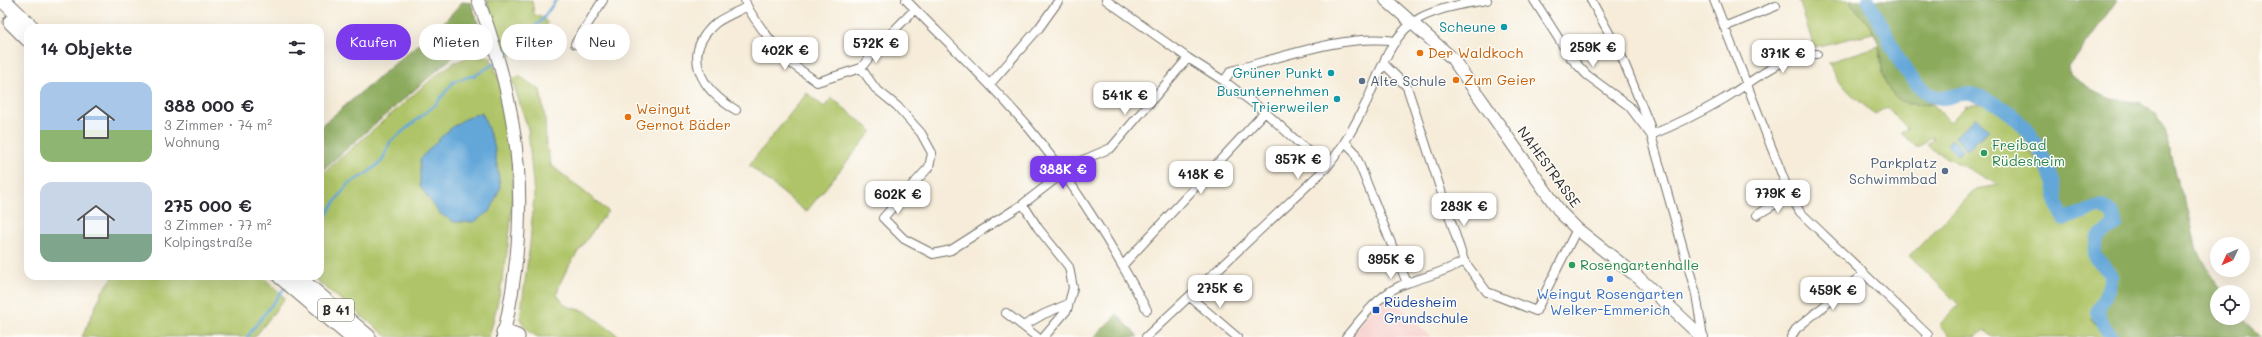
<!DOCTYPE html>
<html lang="de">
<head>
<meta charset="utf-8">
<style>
  :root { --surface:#fff; --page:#f2f2f3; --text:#2b2b33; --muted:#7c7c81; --accent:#7c3aed }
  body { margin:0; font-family:Mali,sans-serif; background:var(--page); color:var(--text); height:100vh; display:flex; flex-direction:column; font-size:15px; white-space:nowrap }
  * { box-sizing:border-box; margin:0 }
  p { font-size:13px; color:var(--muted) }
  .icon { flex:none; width:22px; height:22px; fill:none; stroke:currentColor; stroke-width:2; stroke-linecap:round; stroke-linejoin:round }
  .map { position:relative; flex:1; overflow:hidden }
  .details { position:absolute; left:24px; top:24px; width:300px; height:256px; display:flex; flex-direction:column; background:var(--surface); border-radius:12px; box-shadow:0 4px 16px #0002 }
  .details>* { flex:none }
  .hud { position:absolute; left:336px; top:24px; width:380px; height:36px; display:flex; gap:8px }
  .needle { width:26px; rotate:226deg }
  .buttons { position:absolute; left:2210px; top:237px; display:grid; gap:8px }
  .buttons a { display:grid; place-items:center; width:40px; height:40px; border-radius:50%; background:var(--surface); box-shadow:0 4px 16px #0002; font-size:20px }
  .price { position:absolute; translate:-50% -34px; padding:0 9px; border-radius:8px; background:#fff; color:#222; font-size:13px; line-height:26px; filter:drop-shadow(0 1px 2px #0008) }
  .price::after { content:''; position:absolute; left:50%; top:24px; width:12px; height:9px; margin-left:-6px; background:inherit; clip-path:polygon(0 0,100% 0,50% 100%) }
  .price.active { background:var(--accent); color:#fff }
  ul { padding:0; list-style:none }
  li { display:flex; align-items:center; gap:12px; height:100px; padding:0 16px }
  li span { display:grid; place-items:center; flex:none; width:112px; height:80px; border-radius:12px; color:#555 }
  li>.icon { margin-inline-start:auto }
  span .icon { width:48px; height:48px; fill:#fffc; stroke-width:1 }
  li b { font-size:17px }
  h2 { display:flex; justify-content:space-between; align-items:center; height:48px; padding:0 16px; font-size:17px }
  .tag { padding:0 14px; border-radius:18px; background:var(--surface); box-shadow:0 4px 16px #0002; font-size:14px; line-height:36px }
  .tag.active { background:var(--accent); color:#fff }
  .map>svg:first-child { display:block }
  .built { fill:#f7d0cd }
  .green { fill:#afc468; stroke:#6d784a; fill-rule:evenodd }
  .forest { fill:#8baa5c; stroke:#5b6a44 }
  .water { fill:#64a7d9; stroke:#486982 }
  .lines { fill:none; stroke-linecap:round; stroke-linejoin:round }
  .stream { stroke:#64a7d9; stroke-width:2.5 }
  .river { stroke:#64a7d9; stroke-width:14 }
  .street-casing { stroke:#726f68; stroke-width:10 }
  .secondary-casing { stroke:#726f68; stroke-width:14 }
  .highway-casing { stroke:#726f68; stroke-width:17 }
  .street { stroke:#fff; stroke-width:8 }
  .secondary { stroke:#fff; stroke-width:12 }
  .highway { stroke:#fff; stroke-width:15 }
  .culture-dot { fill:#0f9aa8; stroke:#fdfcf7; stroke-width:1.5 }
  .food-dot { fill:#e8710a; stroke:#fdfcf7; stroke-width:1.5 }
  .service-dot { fill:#5c6f8a; stroke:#fdfcf7; stroke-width:1.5 }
  .leisure-dot { fill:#2e9e5b; stroke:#fdfcf7; stroke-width:1.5 }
  .shop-dot { fill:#3f7fe0; stroke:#fdfcf7; stroke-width:1.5 }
  .transit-dot { fill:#1a4fb4; stroke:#fdfcf7; stroke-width:1.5 }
  .labels { text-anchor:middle; stroke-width:3; stroke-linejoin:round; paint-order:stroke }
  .shield { fill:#fdfcf7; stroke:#6a6a68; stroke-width:1 }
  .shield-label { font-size:13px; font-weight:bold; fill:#2b2b2b }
  .culture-label { font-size:14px; fill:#0d838f; stroke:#fdfcf7; text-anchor:end }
  .food-label { font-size:14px; fill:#c56008; stroke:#fdfcf7; text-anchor:start }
  .service-label { font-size:14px; fill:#4e5e75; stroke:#fdfcf7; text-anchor:start }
  .leisure-label { font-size:14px; fill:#27864d; stroke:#fdfcf7; text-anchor:start }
  .street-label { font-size:14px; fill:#2b2b2b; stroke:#fdfcf7 }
  .shop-label { font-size:14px; fill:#366cbe; stroke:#fdfcf7 }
  .transit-label { font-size:14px; fill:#164399; stroke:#fdfcf7; text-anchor:start }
</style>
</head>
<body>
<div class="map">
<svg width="2262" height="337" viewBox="0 0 2262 337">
  <rect width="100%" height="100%" fill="#fdfcf7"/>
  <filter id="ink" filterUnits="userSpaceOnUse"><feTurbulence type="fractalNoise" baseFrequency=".025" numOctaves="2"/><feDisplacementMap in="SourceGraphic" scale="8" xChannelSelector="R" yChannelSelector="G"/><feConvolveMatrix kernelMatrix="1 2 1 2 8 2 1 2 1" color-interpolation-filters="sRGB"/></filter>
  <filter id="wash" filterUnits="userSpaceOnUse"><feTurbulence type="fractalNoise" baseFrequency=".012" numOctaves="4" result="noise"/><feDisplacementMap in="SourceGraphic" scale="16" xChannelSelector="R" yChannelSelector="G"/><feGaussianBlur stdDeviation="0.9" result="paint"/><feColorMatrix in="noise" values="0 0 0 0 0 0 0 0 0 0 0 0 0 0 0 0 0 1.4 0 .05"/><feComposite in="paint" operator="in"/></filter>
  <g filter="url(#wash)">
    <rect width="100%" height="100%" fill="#f6ecd9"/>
    <path class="built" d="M1389,295L1430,337H1350L1367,315Z"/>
    <path class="green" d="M487,0H532L534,15L541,16L548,24L507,59Z
      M1799,0H1852L1851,3L1870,25L1873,33L1814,47Z
      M1879,46L1880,63L1906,104L1934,105L1950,122L1966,106L1977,104L1995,106L2025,137L2032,154L2045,170L2051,188C2071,196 2106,203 2112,224L2096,234L2219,337H1992L1984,330L1976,337H1951L1939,325L1959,305L1910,256L1975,189L1999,185L1933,150L1927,144L1934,138L1932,136L1919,147H1916L1901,133L1907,128L1887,107L1875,114C1856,99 1839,86 1829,62Z
      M470,57H490C494,68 500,79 503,91C523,171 510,259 489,337H388L311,276H320V176L434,77L455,62ZM481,113L494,145L500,187Z
      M519,76L540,90L545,117L546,144L551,165L608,211C593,232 560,271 557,295L566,306L585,311L620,337H538L528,331L520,319L530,244L534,195L528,129L512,79Z
      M807,93L824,107L832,98L872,131L806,212L749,165Z
      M114,276H262L285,298L255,337H82L102,292Z"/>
    <path class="forest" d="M1852,0H2117L2073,62L2069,65L2070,75L2091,89L2111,99L2140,103L2156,114L2165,130L2175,175L2188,210L2197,250L2222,292H2217V318H2241L2261,337H2106L2091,320L2102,297L2108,276L2090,255L2096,234L2112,224L2110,215L2101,209L2065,222C2054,212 2055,199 2051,186C2044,166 2028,134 2012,121C1999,110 1983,100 1966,99C1943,98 1912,114 1893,95C1881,82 1882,62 1879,46C1874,28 1862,17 1851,3Z
      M462,2L471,3L487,49L463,50L456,54L320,172V127L443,23Z
      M1117,314L1138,337H1094Z"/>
    <path class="water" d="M482,113L494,145L500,187L491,210L474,222H454L439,213L420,186V159C438,140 456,118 482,113Z
      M1976,117L1989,130L1967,150L1955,137Z
      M1952,139L1963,150L1958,155L1947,144Z"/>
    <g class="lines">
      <path class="stream" d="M501,59L542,20L556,0
        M320,231L330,209L348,184L366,174L382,161L390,142L436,104L454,81L476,75L495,63
        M247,337L286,286"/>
      <path class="river" d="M1868,0C1872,11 1878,19 1884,29C1888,36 1890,44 1894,51C1903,68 1921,97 1942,98C1949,98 1956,94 1963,94C1977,92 2002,106 2012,115C2033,133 2046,159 2054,185C2057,197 2056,209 2064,219L2102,206L2112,213L2116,225L2098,236L2094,255L2112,276L2105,297L2097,312L2103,325L2112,337"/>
    </g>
  </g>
  <g filter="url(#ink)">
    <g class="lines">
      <defs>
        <path id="street" d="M745,0C747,12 781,55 792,64C800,70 809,76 817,82L861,68
          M906,0C947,42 990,82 1028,127C1075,184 1112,245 1147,310
          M1106,0L1188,58L1224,81L1265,112L1326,168
          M1534,0L1571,58L1587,75L1629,106L1651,135C1675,125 1700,113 1722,100C1752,83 1781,54 1817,54
          M1591,0L1621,55L1650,126L1651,135L1696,294L1703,337
          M1714,0L1790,195L1800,212L1928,335L1926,337
          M1724,27L1776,6
          M575,44L603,0
          M1384,64L1407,87L1464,261L1487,292L1536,311L1577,229
          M861,68L875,88L897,106L921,133L932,153L929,167L883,218L904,239L933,254L951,250L1023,204L1076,163L1111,148L1188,58
          M861,68L876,49L915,9
          M1224,81L1231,71C1279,58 1347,33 1396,41
          M990,84L1039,28L1059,0
          M736,110C701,90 680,54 716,23C724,17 737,12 746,7
          M1346,143L1354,151L1407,283
          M1023,204L1038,228L1069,267L1073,288L1067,310L1044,337
          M1757,215L1790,195
          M1123,265L1265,112
          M1190,297L1237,337
          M1006,313L1037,337
          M1023,326L1044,314L1068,304
          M1146,337L1326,168C1343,148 1355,125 1367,101C1380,73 1390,34 1420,18C1439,8 1466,3 1487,0
          M1346,337C1364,316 1380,292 1407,283C1427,276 1446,272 1464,261
          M1791,337L1796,329L1863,274"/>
        <path id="secondary" d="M478,0C523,115 531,217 503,337
          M1386,0L1452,58L1561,213L1577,229L1639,278L1702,337"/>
        <path id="highway" d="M3,0L32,28
          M11,22L28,39
          M280,276L352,337
          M296,276L368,337
          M504,332L517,337"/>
      </defs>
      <use href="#street" class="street-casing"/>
      <use href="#secondary" class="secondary-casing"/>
      <use href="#highway" class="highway-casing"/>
      <use href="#street" class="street"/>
      <use href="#secondary" class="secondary"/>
      <use href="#highway" class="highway"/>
    </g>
  </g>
  <g class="culture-dot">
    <circle cx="1504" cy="27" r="4"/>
    <circle cx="1331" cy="73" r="4"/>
    <circle cx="1337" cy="99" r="4"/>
  </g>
  <g class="food-dot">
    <circle cx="1420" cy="53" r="4"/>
    <circle cx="1456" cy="80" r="4"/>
    <circle cx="628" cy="117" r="4"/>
  </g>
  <g class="service-dot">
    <circle cx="1362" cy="81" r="4"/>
    <circle cx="1945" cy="171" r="4"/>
  </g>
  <g class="leisure-dot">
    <circle cx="1984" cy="153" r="4"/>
    <circle cx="1572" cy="265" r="4"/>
  </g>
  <circle class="shop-dot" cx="1610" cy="279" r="4"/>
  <rect class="transit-dot" x="1372" y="306" width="8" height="8" rx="2"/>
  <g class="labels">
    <rect class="shield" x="318" y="299" width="36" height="22" rx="3"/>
    <g class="shield-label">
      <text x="336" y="315">B 41</text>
    </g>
    <g class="culture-label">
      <text x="1496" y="32">Scheune</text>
      <text x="1323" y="78">Grüner Punkt</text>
      <text x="1329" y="96">Busunternehmen<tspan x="1329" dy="16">Trierweiler</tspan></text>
    </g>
    <g class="food-label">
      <text x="1428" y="58">Der Waldkoch</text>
      <text x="1464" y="85">Zum Geier</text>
      <text x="636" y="114">Weingut<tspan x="636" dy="16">Gernot Bäder</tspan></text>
    </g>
    <g class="service-label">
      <text x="1370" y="86">Alte Schule</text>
      <text x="1937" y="168" text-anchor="end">Parkplatz<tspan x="1937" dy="16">Schwimmbad</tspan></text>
    </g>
    <g class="leisure-label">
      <text x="1992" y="150">Freibad<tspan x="1992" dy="16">Rüdesheim</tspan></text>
      <text x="1580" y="270">Rosengartenhalle</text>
    </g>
    <g class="street-label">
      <text transform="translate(1549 167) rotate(54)" y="5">NAHESTRASSE</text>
    </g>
    <g class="shop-label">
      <text x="1610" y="299">Weingut Rosengarten<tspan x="1610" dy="16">Welker-Emmerich</tspan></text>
    </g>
    <g class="transit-label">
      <text x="1384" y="307">Rüdesheim<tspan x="1384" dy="16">Grundschule</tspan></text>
    </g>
  </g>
</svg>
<div class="buttons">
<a><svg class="needle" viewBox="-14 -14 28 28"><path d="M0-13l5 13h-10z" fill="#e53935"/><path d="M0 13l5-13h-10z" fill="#7c7c81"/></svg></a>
<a><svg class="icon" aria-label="locate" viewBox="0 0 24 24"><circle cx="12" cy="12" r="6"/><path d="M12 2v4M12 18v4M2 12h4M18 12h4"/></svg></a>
</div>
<b class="price" style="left:876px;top:64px">572K €</b>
<b class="price" style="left:1593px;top:68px">259K €</b>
<b class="price" style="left:785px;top:71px">402K €</b>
<b class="price" style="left:1783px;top:74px">371K €</b>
<b class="price" style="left:1125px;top:116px">541K €</b>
<b class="price" style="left:1298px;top:180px">357K €</b>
<b class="price active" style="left:1063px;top:190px">388K €</b>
<b class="price" style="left:1201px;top:195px">418K €</b>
<b class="price" style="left:1778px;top:214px">779K €</b>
<b class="price" style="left:898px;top:215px">602K €</b>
<b class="price" style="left:1464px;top:227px">283K €</b>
<b class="price" style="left:1391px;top:280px">395K €</b>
<b class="price" style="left:1220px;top:309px">275K €</b>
<b class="price" style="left:1833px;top:311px">459K €</b>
<div class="hud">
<a class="tag active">Kaufen</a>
<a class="tag">Mieten</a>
<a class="tag">Filter</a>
<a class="tag">Neu</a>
</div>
<section class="details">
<h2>14 Objekte<svg class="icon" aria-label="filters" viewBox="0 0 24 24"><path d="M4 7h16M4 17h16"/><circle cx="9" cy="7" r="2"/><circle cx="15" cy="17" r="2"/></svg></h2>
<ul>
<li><span style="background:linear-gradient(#a9c7e8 60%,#8fb573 0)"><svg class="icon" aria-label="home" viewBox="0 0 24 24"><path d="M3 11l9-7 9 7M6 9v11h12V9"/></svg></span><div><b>388 000 €</b><p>3 Zimmer · 74 m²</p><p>Wohnung</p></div></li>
<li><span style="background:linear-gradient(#c9d6e8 65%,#7fa58c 0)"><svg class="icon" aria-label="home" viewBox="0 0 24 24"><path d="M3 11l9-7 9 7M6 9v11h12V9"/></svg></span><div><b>275 000 €</b><p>3 Zimmer · 77 m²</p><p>Kolpingstraße</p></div></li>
</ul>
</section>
</div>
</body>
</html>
